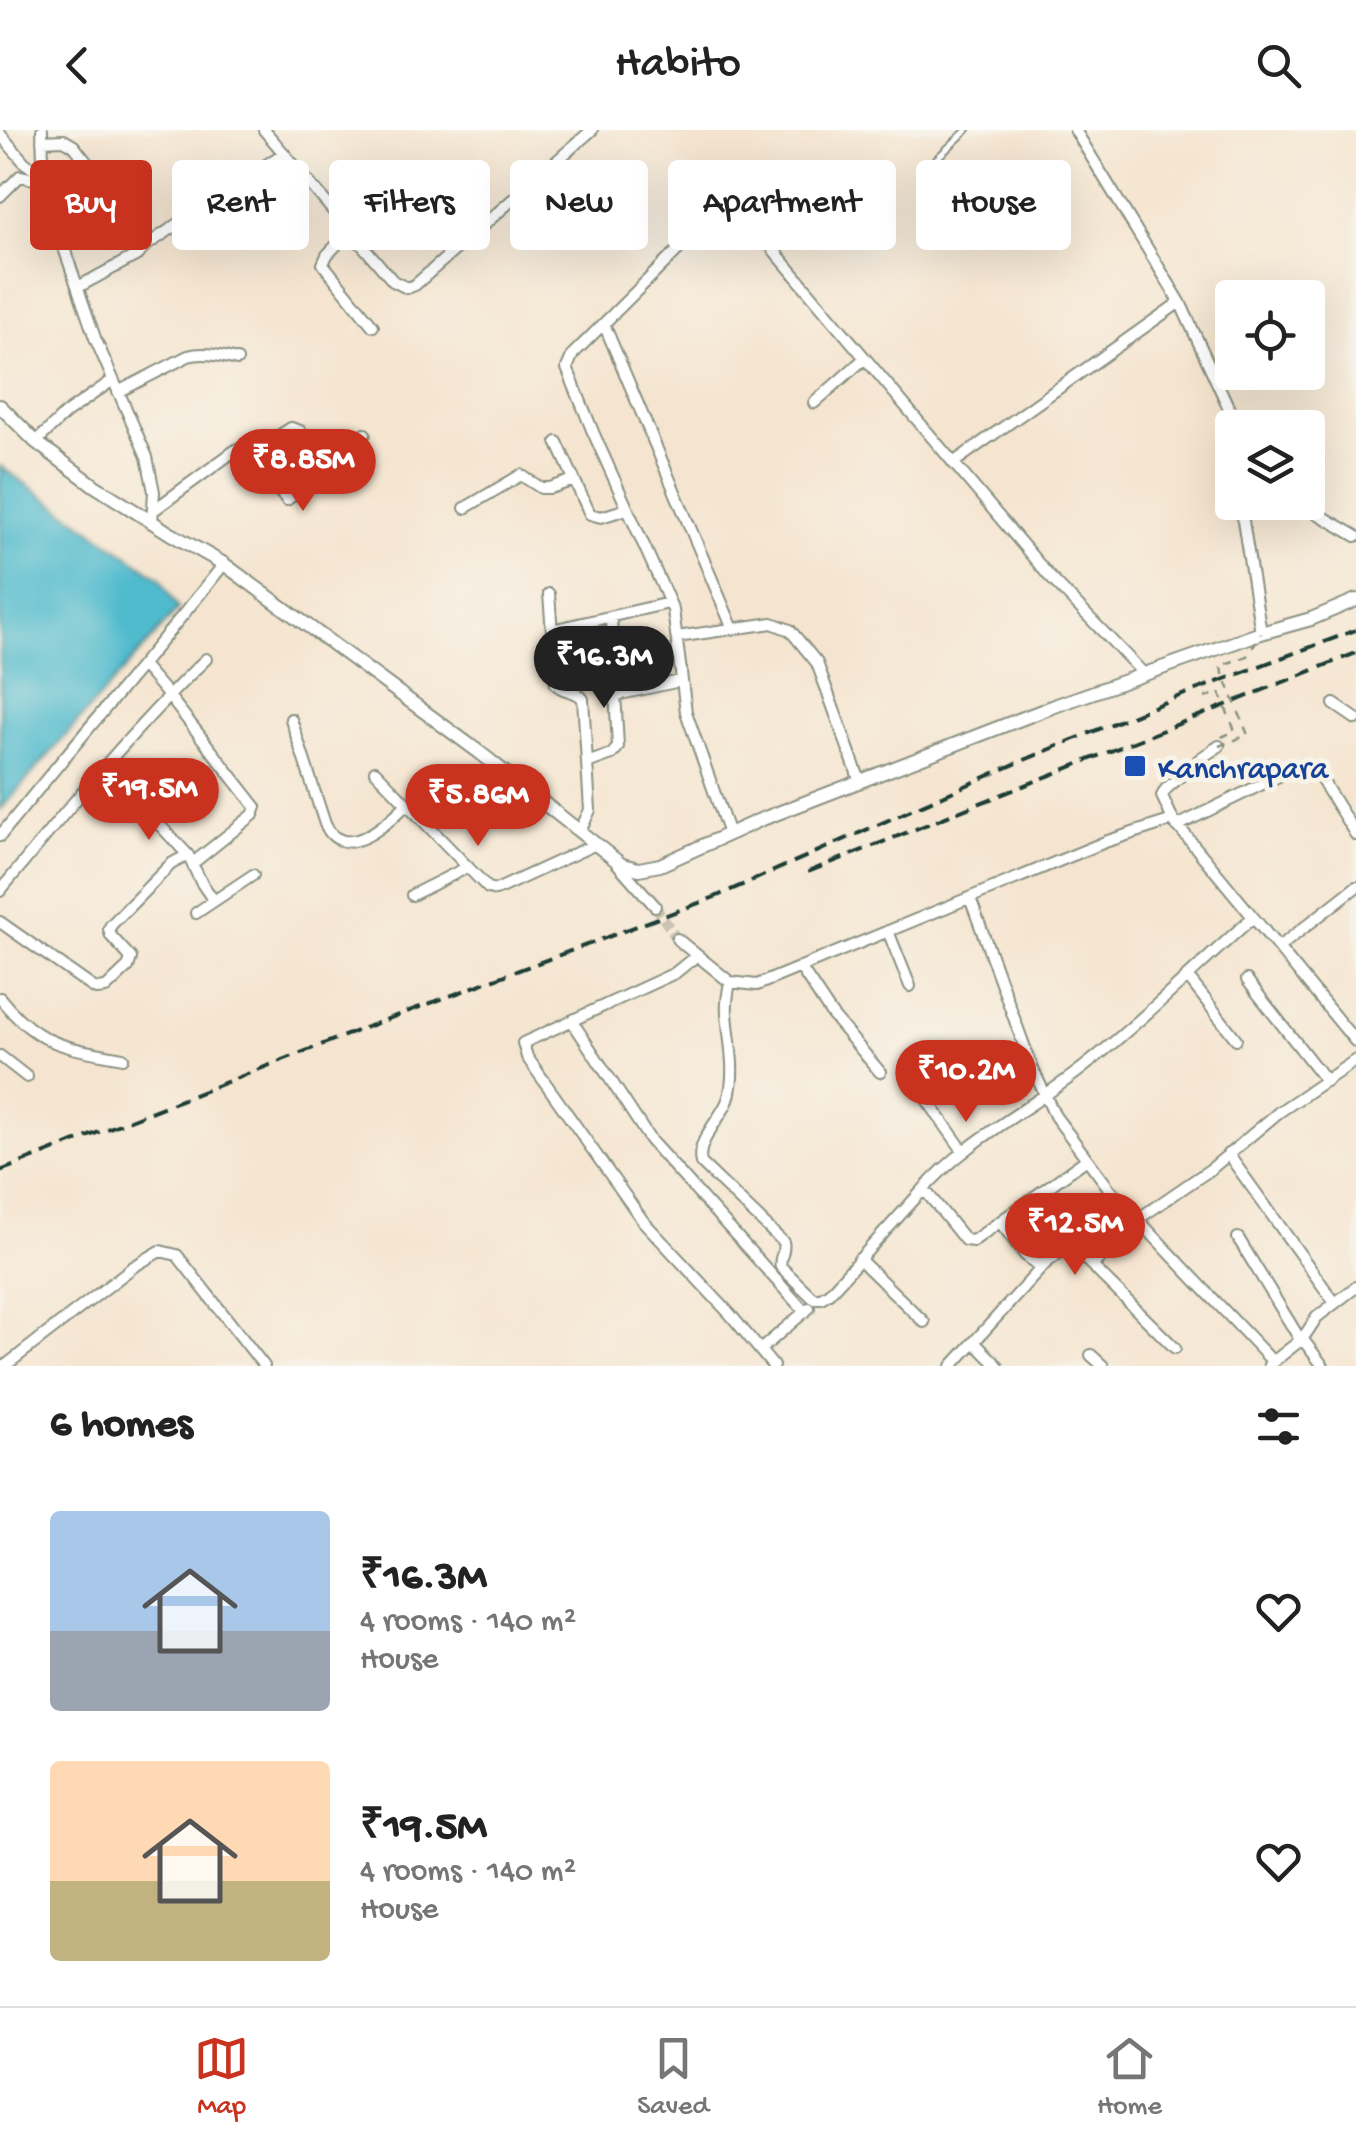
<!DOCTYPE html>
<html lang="en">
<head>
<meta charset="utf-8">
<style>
  :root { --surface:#fff; --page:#f2f2f2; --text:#222; --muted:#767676; --line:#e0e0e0; --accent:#c8321e }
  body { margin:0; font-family:"Gochi Hand",sans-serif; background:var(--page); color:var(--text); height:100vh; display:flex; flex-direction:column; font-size:38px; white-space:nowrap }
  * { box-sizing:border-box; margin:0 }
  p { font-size:32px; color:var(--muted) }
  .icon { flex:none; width:55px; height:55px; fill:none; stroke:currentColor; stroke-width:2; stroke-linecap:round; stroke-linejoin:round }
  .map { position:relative; height:1236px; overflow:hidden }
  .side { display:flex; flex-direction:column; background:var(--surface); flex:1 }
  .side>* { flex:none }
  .hud { position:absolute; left:30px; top:30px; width:1298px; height:90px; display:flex; gap:20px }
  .controls { position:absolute; left:1215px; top:150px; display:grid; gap:20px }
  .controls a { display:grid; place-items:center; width:110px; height:110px; border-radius:10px; background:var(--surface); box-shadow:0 10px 40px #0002; font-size:50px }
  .price { position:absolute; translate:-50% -85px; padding:0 22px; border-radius:35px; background:var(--accent); color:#fff; font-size:32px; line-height:65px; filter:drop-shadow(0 2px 5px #0008) }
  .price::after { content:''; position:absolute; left:50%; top:60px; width:30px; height:22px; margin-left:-15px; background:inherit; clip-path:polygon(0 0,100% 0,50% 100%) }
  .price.active { background:#222; color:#fff }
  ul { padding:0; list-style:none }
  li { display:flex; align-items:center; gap:30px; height:250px; padding:0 50px }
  li span { display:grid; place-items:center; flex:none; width:280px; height:200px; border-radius:10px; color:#555 }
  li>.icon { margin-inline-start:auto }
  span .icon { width:120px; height:120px; fill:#fffc; stroke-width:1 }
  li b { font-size:42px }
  h2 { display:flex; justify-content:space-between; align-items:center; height:120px; padding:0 50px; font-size:42px }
  .pill { padding:0 35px; border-radius:10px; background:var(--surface); box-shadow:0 10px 40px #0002; font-size:35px; line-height:90px }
  .pill.active { background:var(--accent); color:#fff }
  header { display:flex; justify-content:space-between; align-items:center; height:130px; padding:0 50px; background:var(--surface); font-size:45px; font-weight:600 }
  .menu { display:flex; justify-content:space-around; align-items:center; height:140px; border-top:2px solid var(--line); background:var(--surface); font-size:28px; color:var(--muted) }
  .menu a { display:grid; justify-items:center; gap:5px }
  .menu .active { color:var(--accent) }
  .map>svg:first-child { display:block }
  .water { fill:#51bbce; stroke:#387c81; stroke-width:2.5 }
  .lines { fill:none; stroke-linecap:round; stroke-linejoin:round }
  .minor-tunnel { stroke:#cac3b1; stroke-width:10; stroke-dasharray:10 5; stroke-linecap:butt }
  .service-casing { stroke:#8a9182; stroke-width:9 }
  .minor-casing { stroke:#8a9182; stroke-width:14 }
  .tertiary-casing { stroke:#8a9182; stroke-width:16 }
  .service { stroke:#fff; stroke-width:5 }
  .minor { stroke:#fff; stroke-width:10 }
  .tertiary { stroke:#fff; stroke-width:12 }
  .rail { stroke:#1f3d34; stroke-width:4; stroke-dasharray:15 8; stroke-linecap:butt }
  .path-bridge { stroke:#8a9182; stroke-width:2.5; stroke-dasharray:8 8; stroke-linecap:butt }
  .transit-dot { fill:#1a4fb4; stroke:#f7f3e8; stroke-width:4 }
  .labels { text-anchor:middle; stroke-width:10; stroke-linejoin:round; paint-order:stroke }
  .transit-label { font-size:32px; fill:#164399; stroke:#f7f3e8; text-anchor:start }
</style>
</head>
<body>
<header><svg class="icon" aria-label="back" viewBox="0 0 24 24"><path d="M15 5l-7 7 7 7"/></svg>Habito<svg class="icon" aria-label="search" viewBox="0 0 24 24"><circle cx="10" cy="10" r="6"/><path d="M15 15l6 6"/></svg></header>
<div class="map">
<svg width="1356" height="1236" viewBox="0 0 1356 1236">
  <rect width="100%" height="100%" fill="#f7f3e8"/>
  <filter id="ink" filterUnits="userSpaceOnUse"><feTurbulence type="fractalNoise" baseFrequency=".01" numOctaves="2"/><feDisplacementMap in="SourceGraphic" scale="20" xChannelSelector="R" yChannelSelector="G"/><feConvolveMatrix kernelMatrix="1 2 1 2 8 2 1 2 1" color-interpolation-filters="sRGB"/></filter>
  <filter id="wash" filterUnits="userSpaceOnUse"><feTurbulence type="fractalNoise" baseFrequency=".0048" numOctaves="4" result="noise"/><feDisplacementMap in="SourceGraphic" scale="40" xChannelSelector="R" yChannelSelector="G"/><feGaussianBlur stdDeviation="2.25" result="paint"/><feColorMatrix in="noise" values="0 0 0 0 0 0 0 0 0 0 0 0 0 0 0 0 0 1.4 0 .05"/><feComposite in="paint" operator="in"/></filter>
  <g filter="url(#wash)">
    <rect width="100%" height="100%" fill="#f5e5d0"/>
    <path class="water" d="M0,336L160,448L178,479L0,680Z"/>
  </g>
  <g filter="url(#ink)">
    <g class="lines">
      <path class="minor-tunnel" d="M655,776L677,809"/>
      <defs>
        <path id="service" d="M934,31L967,0"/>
        <path id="minor" d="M42,0L44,60L95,208L147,327L154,362L152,392
          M264,0L393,151L407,158L415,155L592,0
          M1075,0L1180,172L1238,298
          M0,4L25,33L43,45
          M42,11L64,10L74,16L118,72L144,111V117L139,124L78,157
          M0,66L20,46L43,51
          M350,101L327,125L323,134L373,196
          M693,105L573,224L567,238L593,302L673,480L686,582L729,704
          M144,117L284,23
          M772,118L1049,446L1144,544
          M604,194L733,499
          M118,262L188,226C205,221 220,226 237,230
          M814,273L865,228
          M1229,287L1232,321
          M36,312L66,283L113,250
          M557,312L590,384L601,387L627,379
          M252,319L278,360L287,370L365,304
          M953,333L1180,172
          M1240,372L1261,503
          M1298,372L1356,406
          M465,378L521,345L541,358H550L574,350
          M154,380L237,319L260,318L291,298L300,301L325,339
          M549,464L556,554C563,563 576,559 583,569L590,680L580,701
          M552,500L669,473
          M677,507L772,493L790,500L817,533L860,651
          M143,536L168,565L256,677L253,685L193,733
          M616,565L680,551
          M1334,574L1356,589
          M291,589L325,694C344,735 388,693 407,674
          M1219,616L1201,628L1166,659L1162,666L1173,690L1356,912
          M587,633L612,624L618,617L611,488
          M104,636L188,725L201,752L214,771
          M375,641L488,758L496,760L596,714
          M1177,696L1297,637L1305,635L1318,644L1356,705
          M0,706C74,614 151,526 224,434
          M616,732L655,776
          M0,761C66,681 131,601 206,529
          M412,765L468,737
          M970,768L1032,937L1055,986L1111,1061L1273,1232
          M196,783L253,745
          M0,792L91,856L96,859L106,858L128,837L131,828L111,806L109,799L111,795L171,734L188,725
          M888,801L910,856
          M677,809L730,852L757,855L1105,712L1173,690
          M1278,818L1356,757
          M696,826L675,843L523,913L527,927L643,1091L730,1184L773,1236
          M800,837L832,885L880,942
          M1187,846L1236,909
          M1247,850L1326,951
          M730,852C728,862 726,873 727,883C729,912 737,942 728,970C721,989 695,1012 701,1033L783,1112C786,1121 778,1128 781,1137L813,1168H821L829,1163L921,1062L928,1064L965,1110L973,1111L1087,1029
          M0,868C39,917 66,917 123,928
          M572,891L650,1010L805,1182
          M0,926L27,947
          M925,967L964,1022
          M1228,1024L1335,1173
          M921,1062C966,1010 1031,979 1085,936C1143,890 1197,837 1252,788
          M1000,1092L1025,1125L1036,1134L1046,1133L1067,1117L1074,1118L1175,1218
          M1238,1108L1301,1211
          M859,1129L924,1192
          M1092,1136L1138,1089L1211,1039L1279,982L1356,930
          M1301,1211L1317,1187L1356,1157
          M974,1212L998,1236
          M760,1220L809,1178
          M1091,1225L1103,1236
          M1269,1235L1297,1213L1304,1211L1323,1236
          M5,1236L133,1137L160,1121L177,1125L264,1236
          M952,1236L1045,1134"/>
        <path id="tertiary" d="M0,276L36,312L95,356L171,404L224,434L479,622L622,735L639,739L660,735L760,690L1057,575L1261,503L1311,489L1356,470"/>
      </defs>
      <use href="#service" class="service-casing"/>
      <use href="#minor" class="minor-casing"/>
      <use href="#tertiary" class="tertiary-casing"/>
      <use href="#service" class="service"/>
      <use href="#minor" class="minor"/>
      <use href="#tertiary" class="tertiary"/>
      <path class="rail" d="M808,742L1356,523
        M0,1041L377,893L715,767L1017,633L1177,567L1356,500"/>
      <path class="path-bridge" d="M1205,568L1219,562L1235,601L1215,610
        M1219,616L1248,605L1220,536L1247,526L1261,503"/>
    </g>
  </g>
  <rect class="transit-dot" x="1123" y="624" width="24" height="24" rx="5"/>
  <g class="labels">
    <g class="transit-label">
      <text x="1158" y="647">Kanchrapara</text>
    </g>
  </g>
</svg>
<div class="controls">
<a><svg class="icon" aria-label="locate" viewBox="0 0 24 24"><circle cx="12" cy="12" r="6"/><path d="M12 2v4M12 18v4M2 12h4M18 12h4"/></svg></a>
<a><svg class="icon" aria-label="layers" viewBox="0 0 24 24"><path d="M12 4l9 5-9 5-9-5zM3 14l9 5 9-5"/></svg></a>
</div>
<b class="price" style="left:303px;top:384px">₹8.85M</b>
<b class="price active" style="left:604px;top:581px">₹16.3M</b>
<b class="price" style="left:149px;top:713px">₹19.5M</b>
<b class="price" style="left:478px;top:719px">₹5.86M</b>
<b class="price" style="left:966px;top:995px">₹10.2M</b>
<b class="price" style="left:1075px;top:1148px">₹12.5M</b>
<div class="hud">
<a class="pill active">Buy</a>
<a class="pill">Rent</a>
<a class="pill">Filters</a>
<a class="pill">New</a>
<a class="pill">Apartment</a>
<a class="pill">House</a>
</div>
</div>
<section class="side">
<h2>6 homes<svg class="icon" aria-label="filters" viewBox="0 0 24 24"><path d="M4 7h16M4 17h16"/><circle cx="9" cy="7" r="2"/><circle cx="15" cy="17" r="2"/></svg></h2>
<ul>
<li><span style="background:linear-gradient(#a9c7e8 60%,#9aa5b1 0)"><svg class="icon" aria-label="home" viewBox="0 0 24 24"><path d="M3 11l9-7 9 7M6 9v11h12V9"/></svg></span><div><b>₹16.3M</b><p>4 rooms · 140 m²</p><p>House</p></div><svg class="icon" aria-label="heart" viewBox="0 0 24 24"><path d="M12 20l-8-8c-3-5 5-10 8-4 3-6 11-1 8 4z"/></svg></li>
<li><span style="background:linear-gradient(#ffd9b3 60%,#c2b280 0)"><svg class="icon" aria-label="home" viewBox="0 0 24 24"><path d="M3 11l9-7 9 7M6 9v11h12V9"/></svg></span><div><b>₹19.5M</b><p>4 rooms · 140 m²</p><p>House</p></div><svg class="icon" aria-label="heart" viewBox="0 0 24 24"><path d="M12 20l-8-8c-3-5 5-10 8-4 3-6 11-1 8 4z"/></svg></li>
</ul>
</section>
<nav class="menu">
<a class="active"><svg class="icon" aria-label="map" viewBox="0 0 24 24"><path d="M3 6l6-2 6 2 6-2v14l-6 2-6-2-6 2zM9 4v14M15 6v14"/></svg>Map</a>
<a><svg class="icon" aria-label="saved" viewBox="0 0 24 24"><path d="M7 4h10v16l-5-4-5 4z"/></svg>Saved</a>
<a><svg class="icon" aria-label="home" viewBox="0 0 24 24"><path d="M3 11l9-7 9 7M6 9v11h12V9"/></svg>Home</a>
</nav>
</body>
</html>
